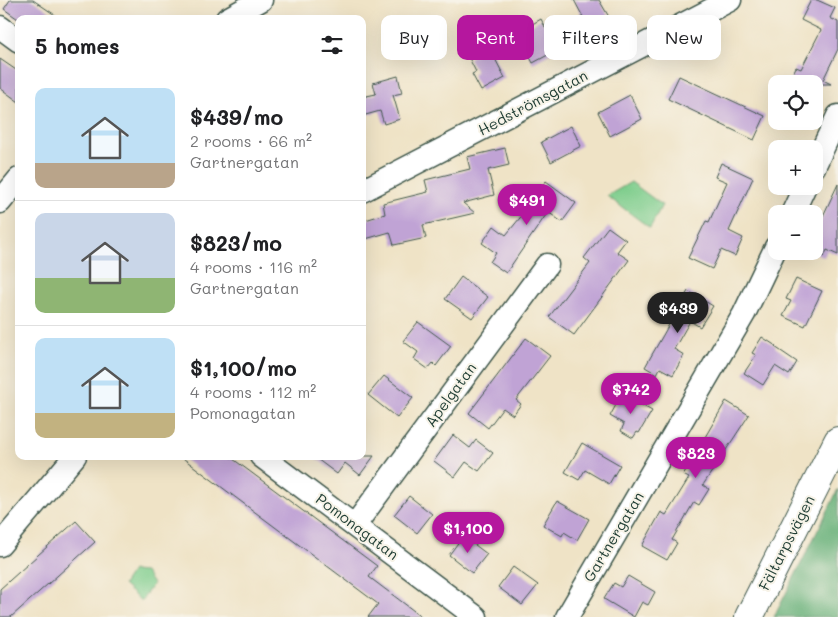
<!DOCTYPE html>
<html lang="en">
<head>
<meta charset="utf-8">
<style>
  :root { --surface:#fff; --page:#f2f2f2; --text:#202124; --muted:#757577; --line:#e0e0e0; --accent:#b5179e }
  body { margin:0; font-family:Mali,sans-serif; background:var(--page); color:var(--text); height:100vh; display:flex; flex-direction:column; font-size:19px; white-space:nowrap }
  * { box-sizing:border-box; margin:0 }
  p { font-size:16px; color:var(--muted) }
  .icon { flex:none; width:28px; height:28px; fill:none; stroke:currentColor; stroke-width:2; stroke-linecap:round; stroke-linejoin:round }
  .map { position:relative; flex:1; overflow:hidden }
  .details { position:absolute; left:15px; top:15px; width:351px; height:445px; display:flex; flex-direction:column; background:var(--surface); border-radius:10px; box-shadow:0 5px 20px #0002 }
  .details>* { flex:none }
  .banner { position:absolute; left:381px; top:15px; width:381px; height:45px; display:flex; gap:10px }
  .fabs { position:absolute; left:768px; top:75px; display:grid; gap:10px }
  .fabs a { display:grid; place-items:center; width:55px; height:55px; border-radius:10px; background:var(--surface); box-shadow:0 5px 20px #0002; font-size:25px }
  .price { position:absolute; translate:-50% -42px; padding:0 11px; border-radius:18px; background:var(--accent); color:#fff; font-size:16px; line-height:32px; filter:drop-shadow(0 1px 2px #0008) }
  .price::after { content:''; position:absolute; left:50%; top:30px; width:15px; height:11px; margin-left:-8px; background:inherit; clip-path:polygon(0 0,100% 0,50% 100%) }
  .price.selected { background:#222; color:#fff }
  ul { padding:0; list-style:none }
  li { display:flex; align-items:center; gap:15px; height:125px; padding:0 20px }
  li+li { border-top:1px solid var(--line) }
  li span { display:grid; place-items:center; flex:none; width:140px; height:100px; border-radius:10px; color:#555 }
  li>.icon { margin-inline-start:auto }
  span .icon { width:60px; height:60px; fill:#fffc; stroke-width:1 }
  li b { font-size:21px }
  h2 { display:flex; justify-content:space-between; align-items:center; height:60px; padding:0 20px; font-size:21px }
  .chip { padding:0 18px; border-radius:10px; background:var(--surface); box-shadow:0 5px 20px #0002; font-size:18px; line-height:45px }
  .chip.selected { background:var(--accent); color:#fff }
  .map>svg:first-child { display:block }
  .green { fill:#7ecd8c; stroke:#4e8560 }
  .forest { fill:#66b078; stroke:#427656 }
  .building { fill:#c0a3d5 }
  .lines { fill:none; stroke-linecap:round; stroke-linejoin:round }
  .minor-casing { stroke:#3e564a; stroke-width:25 }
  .major-casing { stroke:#3e564a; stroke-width:30 }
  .minor { stroke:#fff; stroke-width:22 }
  .major { stroke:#fff; stroke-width:28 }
  .labels { text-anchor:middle; stroke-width:4; stroke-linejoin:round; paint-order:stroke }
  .street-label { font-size:15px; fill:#1f3d34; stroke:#f7f3e8 }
</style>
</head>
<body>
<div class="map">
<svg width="838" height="617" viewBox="0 0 838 617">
  <rect width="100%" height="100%" fill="#f7f3e8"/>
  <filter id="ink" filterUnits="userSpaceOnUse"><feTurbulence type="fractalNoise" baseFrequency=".02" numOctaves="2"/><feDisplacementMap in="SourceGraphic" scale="10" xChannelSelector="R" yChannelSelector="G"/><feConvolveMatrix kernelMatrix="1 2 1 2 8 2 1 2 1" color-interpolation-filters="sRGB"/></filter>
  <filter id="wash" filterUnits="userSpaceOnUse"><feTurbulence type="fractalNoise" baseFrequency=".0096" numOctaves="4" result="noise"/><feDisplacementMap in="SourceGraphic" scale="20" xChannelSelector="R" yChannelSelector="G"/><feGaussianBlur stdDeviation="1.12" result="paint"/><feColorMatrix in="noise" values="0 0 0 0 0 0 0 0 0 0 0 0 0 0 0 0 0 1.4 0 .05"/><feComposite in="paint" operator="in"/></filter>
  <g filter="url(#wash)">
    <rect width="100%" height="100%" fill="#efe3c6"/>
    <path class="green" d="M631,182L662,205L650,228L607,196Z
      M132,571L145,572L153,584L141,601L123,585Z"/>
    <path class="forest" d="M838,489V617H774L831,504Z"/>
    <g id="blocks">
      <path class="building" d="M10,0H33L61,19H18L4,9Z
        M574,0H599L612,22L587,36L578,19L583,17Z
        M811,0H817L835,8L830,18L838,22V49L823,80L831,84H788L796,67L801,69L821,30L801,20Z
        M541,19L557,50L533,63L524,46L529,44L522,30Z
        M489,47L505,78L481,91L472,74L476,72L469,58Z
        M0,59L19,72V102L0,88Z
        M398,76L402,93L393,95L400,119L384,124L380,111L362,116V97L376,94L373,83Z
        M679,76L765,116L754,140L668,99Z
        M630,95L642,119L610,136L598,112Z
        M571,126L581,146L551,162L541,142Z
        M505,148L509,165L488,170L494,195L463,203L475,213L423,225L426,238L394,245L390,232L362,240V221L385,214L383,203L428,192L425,180L470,169L467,157Z
        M721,163L753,178L729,231L743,238L735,256L721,250L712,269L688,258L706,221L709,222L727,182L715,177Z
        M546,181L576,203L562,222L548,212L506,273L490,262L496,253L482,243L494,226L506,235L524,213L523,212Z
        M838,184V255L827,250L824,257L814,252V235Z
        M608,227L626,240L617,252L629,260L574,335L549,317L590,263L584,258Z
        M461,277L488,297L472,318L445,299Z
        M796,279L822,291L805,326L783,316L791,301L786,299Z
        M688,291L713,306L700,327L690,321L674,349L684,355L673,375L660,368L657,374L645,367Z
        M418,322L451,346L436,366L433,363L428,369L414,359L418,352L403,341Z
        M762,337L776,346L775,347L797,362L789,375L775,366L763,385L744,373L756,355L752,353Z
        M526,338L550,356L516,400L521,404L513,415L503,408L488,428L469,413Z
        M384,376L413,398L397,418L368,395Z
        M622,394L652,411L639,433L637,432L633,438L621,431L624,424L610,416Z
        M726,401L749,415L703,485L709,489L699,505L694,502L672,540L677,543L667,560L642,546L661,512L666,515L689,478L683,475Z
        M453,435L470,448L476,440L493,453L479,471L466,462L455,477L434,461Z
        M582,443L620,465L609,484L585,470L579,480L565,472Z
        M180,456H229L377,566L369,577L422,617H368L378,604Z
        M313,456H374L360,475L345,463L337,474Z
        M409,496L432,514L417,533L394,515Z
        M557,501L589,519L577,540L564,532L562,536L543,525Z
        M76,521L95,542L11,617H0V589Z
        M463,536L487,554L472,573L449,555Z
        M513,567L538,585L522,605L498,587Z
        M628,576L655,592L648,605L642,602L634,617L604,599L614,583L621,587Z"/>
    </g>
  </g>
  <g filter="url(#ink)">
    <use href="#blocks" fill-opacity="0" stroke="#3e564a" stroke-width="1"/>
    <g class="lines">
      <defs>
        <path id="minor" d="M227,19L261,0
          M0,27L19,41
          M814,167L838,116
          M362,191L730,0
          M0,202L19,179
          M792,214L805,186
          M261,456L476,617
          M355,525L547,265
          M0,545L75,456
          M567,617L744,314L776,247"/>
        <path id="major" d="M749,617L838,441"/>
      </defs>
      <use href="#minor" class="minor-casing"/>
      <use href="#major" class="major-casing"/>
      <use href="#minor" class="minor"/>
      <use href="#major" class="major"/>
    </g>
  </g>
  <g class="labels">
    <g class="street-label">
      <text transform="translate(533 103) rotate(-28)" y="5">Hedströmsgatan</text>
      <text transform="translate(451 395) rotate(-54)" y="5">Apelgatan</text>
      <text transform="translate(357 527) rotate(37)" y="5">Pomonagatan</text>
      <text transform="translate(614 537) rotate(-59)" y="5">Gartnergatan</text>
      <text transform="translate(787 543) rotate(-63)" y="5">Fältarpsvägen</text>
    </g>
  </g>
</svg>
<div class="fabs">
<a><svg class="icon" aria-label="locate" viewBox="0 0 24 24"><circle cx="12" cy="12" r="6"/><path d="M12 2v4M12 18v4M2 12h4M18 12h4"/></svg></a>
<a>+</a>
<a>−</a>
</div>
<b class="price" style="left:527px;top:226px">$491</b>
<b class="price selected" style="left:678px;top:334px">$439</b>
<b class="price" style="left:631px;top:415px">$742</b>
<b class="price" style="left:696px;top:479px">$823</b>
<b class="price" style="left:468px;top:554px">$1,100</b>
<div class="banner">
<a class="chip">Buy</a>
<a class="chip selected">Rent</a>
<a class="chip">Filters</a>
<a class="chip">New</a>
</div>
<section class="details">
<h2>5 homes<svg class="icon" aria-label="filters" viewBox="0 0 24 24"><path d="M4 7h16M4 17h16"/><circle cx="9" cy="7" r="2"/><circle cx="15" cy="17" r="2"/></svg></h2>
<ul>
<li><span style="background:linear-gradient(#bfe0f5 75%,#b9a48a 0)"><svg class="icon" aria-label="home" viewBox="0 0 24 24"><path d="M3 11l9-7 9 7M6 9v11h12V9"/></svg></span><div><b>$439/mo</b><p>2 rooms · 66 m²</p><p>Gartnergatan</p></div></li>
<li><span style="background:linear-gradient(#c9d6e8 65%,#8fb573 0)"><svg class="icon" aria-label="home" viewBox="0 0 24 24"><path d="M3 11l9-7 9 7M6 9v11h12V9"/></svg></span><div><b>$823/mo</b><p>4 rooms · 116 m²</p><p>Gartnergatan</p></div></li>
<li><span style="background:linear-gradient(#bfe0f5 75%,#c2b280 0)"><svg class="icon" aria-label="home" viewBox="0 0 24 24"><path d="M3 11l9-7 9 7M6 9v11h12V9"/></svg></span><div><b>$1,100/mo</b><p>4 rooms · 112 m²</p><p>Pomonagatan</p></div></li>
</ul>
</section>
</div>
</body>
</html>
